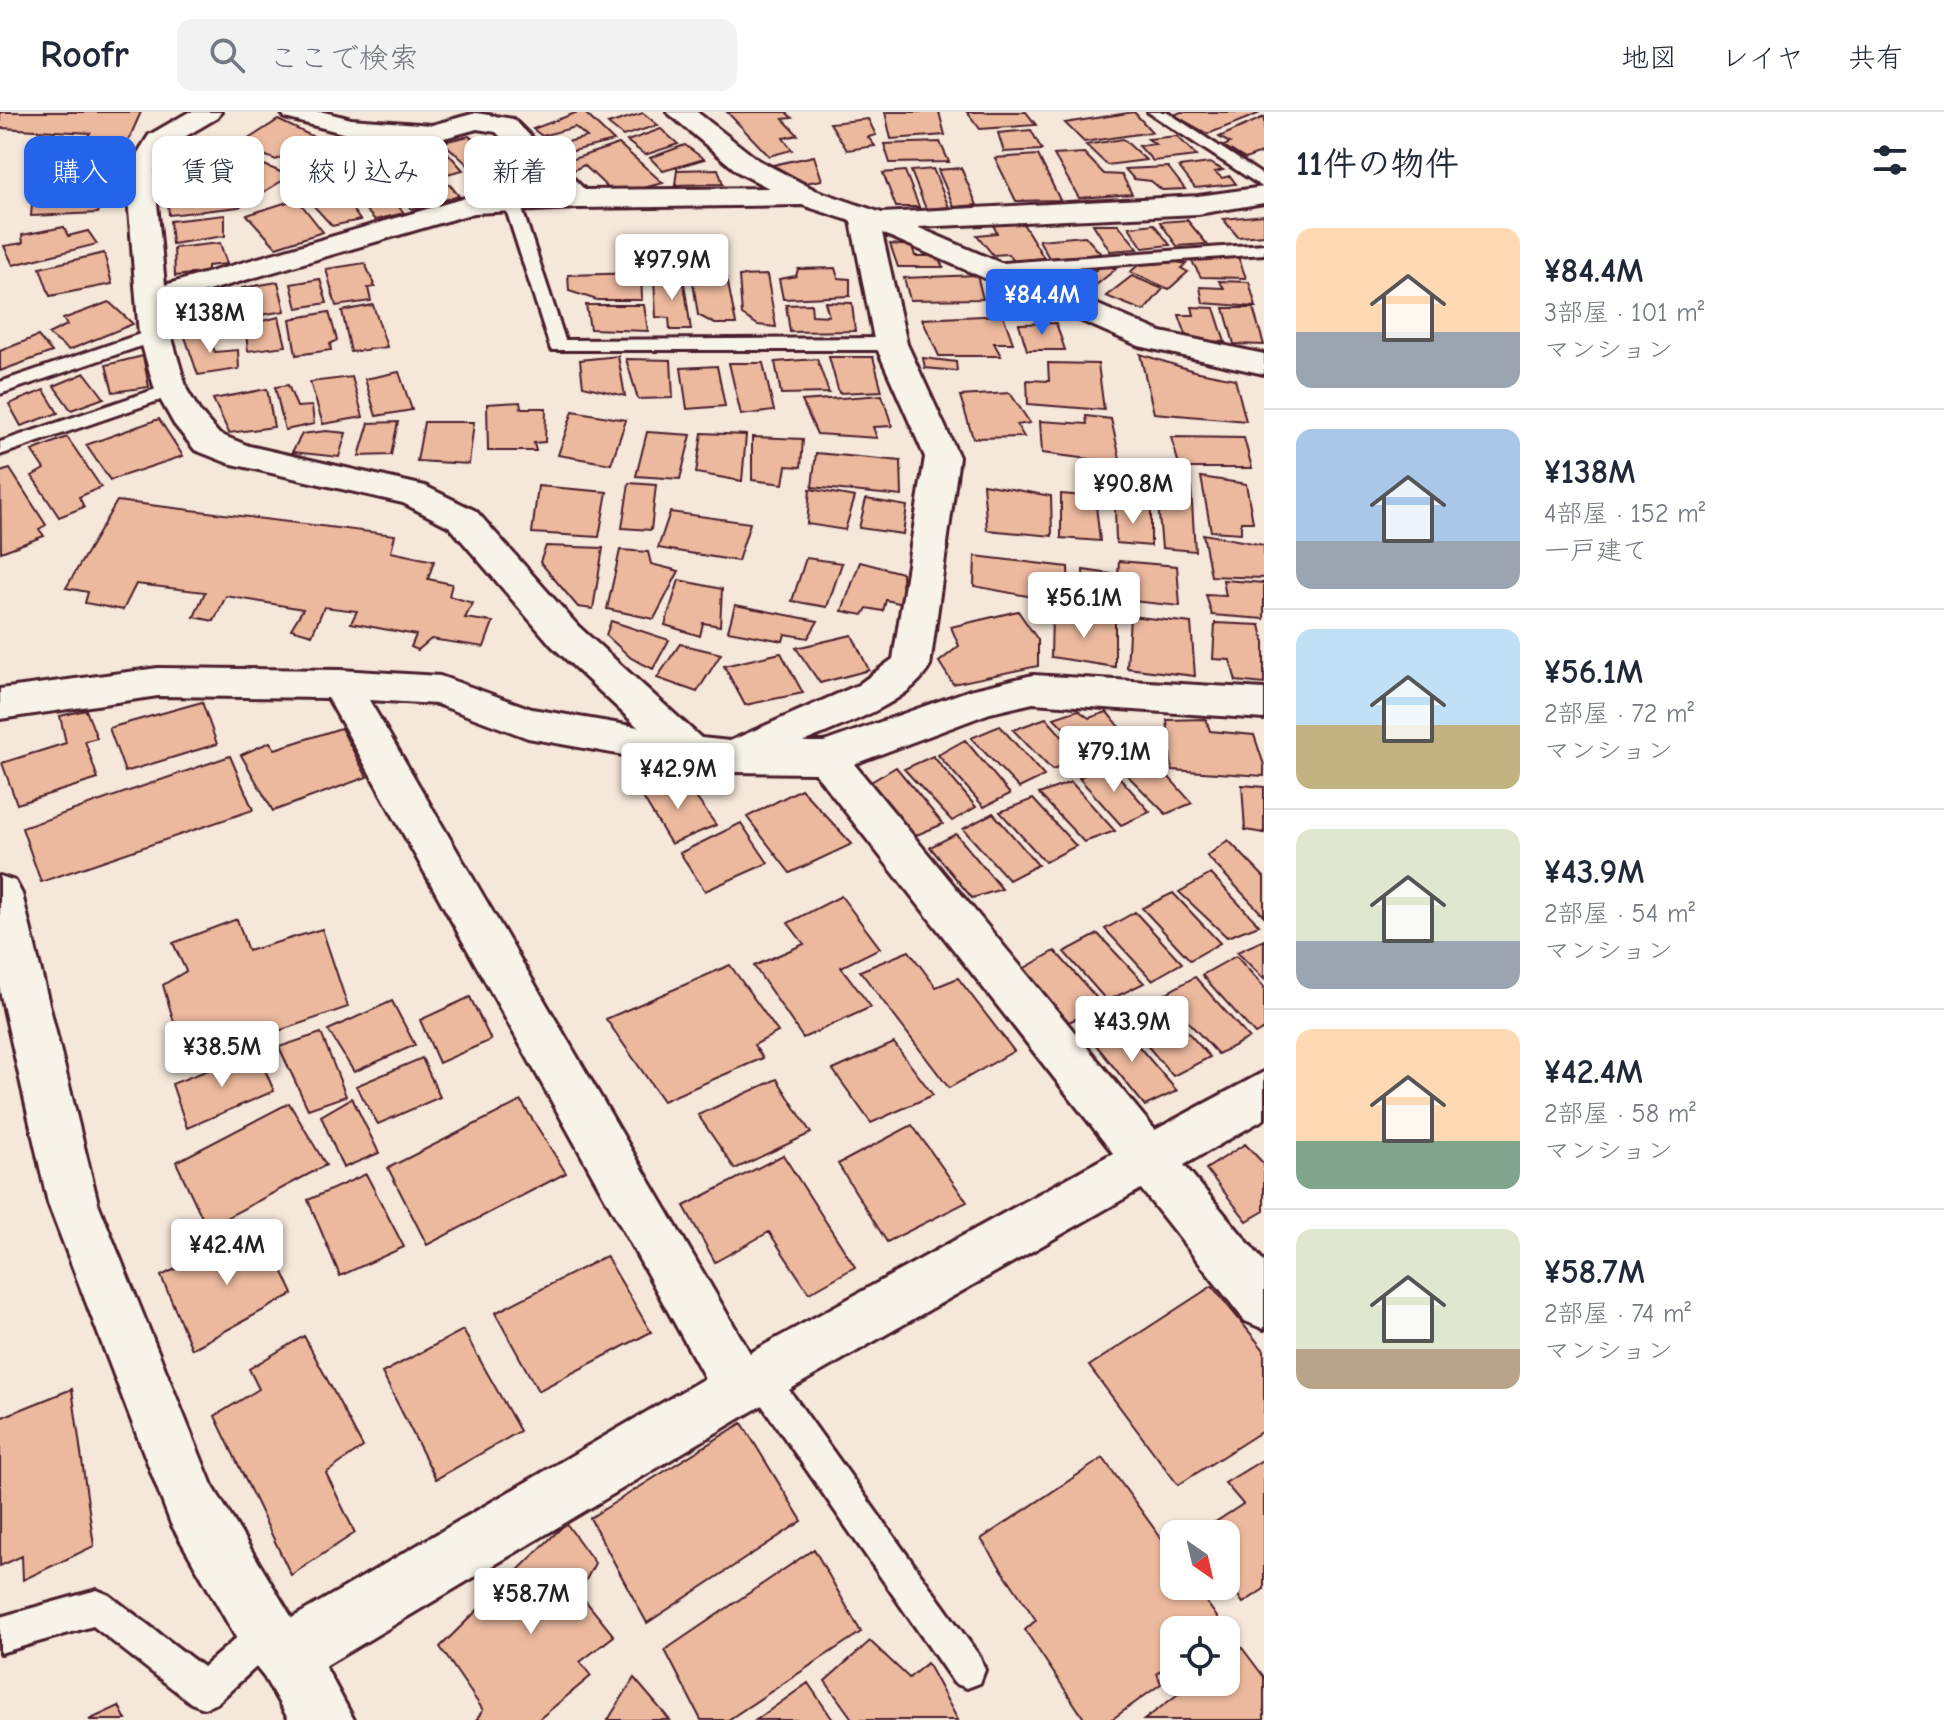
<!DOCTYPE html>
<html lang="ja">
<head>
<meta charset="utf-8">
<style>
  :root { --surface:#fff; --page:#f2f2f3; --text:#1f2937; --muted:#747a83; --line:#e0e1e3; --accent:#2563eb }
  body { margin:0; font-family:"Comic Neue","Klee One",sans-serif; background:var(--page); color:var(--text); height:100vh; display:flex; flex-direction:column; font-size:30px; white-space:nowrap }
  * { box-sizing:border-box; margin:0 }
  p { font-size:26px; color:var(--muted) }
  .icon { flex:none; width:44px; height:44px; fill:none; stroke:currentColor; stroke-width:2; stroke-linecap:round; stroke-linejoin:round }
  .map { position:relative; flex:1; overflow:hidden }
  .drawer { display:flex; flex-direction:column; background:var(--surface); width:680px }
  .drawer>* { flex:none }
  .banner { position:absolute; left:24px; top:24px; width:760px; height:72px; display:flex; gap:16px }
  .needle { width:52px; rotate:146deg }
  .buttons { position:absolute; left:1160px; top:1408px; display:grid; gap:16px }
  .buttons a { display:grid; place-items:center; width:80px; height:80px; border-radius:16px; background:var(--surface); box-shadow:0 2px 6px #0004; font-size:40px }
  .price { position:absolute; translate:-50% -68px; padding:0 18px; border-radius:8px; background:#fff; color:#222; font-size:26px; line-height:52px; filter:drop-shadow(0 2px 4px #0008) }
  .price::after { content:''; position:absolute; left:50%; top:48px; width:24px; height:18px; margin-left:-12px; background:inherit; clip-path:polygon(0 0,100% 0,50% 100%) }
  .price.current { background:var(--accent); color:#fff }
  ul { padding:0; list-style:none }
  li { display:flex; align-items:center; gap:24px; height:200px; padding:0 32px }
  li+li { border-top:2px solid var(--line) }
  li span { display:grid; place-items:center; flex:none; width:224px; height:160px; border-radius:16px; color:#555 }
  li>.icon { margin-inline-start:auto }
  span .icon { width:96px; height:96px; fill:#fffc; stroke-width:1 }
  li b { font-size:34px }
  h2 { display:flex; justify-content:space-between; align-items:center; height:96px; padding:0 32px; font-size:34px }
  .pill { padding:0 28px; border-radius:16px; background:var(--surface); box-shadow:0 2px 6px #0004; font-size:28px; line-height:72px }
  .pill.current { background:var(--accent); color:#fff }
  header { display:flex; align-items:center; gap:48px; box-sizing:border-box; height:112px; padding:0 40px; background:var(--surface); border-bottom:2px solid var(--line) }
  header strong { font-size:38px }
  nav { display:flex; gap:44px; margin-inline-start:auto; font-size:28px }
  .search { width:560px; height:72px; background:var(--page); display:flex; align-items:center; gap:20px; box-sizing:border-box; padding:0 28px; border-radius:16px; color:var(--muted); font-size:30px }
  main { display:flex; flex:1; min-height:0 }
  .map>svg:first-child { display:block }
  .building { fill:#ecb99e; stroke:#4a1f2b; stroke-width:2 }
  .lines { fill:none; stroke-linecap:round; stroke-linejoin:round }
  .service-casing { stroke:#4a1f2b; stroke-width:6 }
  .minor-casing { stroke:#4a1f2b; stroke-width:6 }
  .service { fill:#f7f3e8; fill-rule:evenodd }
  .minor { fill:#f7f3e8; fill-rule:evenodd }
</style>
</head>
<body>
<header>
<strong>Roofr</strong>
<div class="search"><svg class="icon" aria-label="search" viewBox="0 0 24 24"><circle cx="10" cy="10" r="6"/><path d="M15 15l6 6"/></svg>ここで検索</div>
<nav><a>地図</a><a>レイヤ</a><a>共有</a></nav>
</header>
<main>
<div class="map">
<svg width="1264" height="1608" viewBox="0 0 1264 1608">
  <rect width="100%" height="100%" fill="#f5e7d9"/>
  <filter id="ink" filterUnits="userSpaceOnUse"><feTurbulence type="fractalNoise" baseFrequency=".0125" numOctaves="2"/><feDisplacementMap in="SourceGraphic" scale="16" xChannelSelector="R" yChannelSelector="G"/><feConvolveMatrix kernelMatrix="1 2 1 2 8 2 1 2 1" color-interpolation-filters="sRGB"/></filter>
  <g filter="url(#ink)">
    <path class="building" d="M0,0H141L113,63L65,58L90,21L0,16Z
      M578,0H584L614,29L561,42L551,34L587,25L575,15L542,24L533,17Z
      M727,0H786L792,6L783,7L798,23L783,26L792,38L769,44Z
      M885,0H939L945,23L891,27Z
      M967,0H1026L1036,13L980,17Z
      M1134,0L1152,20L1084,30L1065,11Z
      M1181,0H1255L1258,2L1208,22L1174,3Z
      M643,1L658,13L623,24L608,12Z
      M1264,5V40L1245,47L1224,34L1230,31L1219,25Z
      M868,7L876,23L868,25L875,34L847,38L830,11Z
      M278,8L314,25L276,48L239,33Z
      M661,17L678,32L645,43L627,29Z
      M1031,18L1042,38L1004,40L998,21Z
      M469,24L484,36L504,31L516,43L470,55L443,30Z
      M1177,24L1197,44L1153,49L1139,34L1155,32L1148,27Z
      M1123,27L1146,48L1107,53L1086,33Z
      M339,30L352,42L332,49L336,54L307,63L288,48Z
      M438,30L463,58L443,63L417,60V37Z
      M940,30L949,50L890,51L884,32Z
      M363,31L405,32L397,59L356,52Z
      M619,32L663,71L643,76L609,77L584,53L574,58L567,49Z
      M685,33L704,47L663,59L650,46Z
      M1084,41L1104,62L1122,63L1132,82L1079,86L1054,43Z
      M1038,43L1060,88L1016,89L995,46Z
      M814,44L822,68L805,71L773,53Z
      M250,47L290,64L239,95L169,103L167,81L223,76L242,68L230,62Z
      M517,50L539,67L528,70L536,77L520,82L516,78L502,82L473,62Z
      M1210,51L1223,58L1215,60L1222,66L1230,64L1236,72L1195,76L1179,55Z
      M1168,55L1185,77L1162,78L1151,69L1134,67L1125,57Z
      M961,56L977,93L954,95L938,58Z
      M718,57L723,72L675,73L677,58Z
      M933,57L949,95L926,97L911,59Z
      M905,59L919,95H896L883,61Z
      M405,62L450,73L459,84L412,97L390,68Z
      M377,69L404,101L375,108L348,79Z
      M334,71L360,108L332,114L302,81Z
      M64,72H87L86,79L102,78L98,101L31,104L32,92L40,91L44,77Z
      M297,87L323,120L276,135L247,103Z
      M225,103V124L172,132L170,109Z
      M1264,103V123L1238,125L1223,107Z
      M1187,108L1207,132L1177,134L1160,110Z
      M1022,110L1044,146L1014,149L1008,142L993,143L977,123L997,121L992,111Z
      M1093,112H1118L1138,137L1110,139Z
      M1154,112L1170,133L1143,136L1129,115Z
      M64,115L68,124L88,119L97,132L13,153L4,134L23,131L22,123Z
      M1085,124L1101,142L1049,146L1039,128Z
      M220,131L227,152L207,154V160L175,164L174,136Z
      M890,132L912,134L915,144H937L943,155H898Z
      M104,141L112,172L50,184L40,156Z
      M1237,142L1246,166L1201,165L1190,146Z
      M1146,147L1157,152L1164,147L1186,152L1181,156L1188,160L1169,177L1130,160Z
      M365,151L375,175L368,176L371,189L336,194L326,157Z
      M1105,152L1116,157L1086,181L1060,169L1084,154L1094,159Z
      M835,156L838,166L850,167V184L783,187L779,167L796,164L798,157Z
      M641,161L642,188H597L569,179L568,163Z
      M726,161L736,212H715L698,203L692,164Z
      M767,163L776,215L758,213L742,203L739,164Z
      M977,163L983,187L910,188L904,166Z
      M683,164L691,218H670L669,206L656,205L654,167Z
      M1132,164L1163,177L1144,199L1106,184Z
      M320,167L327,191L297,196L291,172Z
      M1219,169L1249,170L1256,195L1203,191L1200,175L1224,176Z
      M278,170L285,199L248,205L242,176Z
      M232,182L239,209L182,215L178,190Z
      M109,190L133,212L69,238L48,222L67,213L63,207Z
      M825,190L852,191L855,219L790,220L786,193L811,192L812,203L829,204Z
      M373,193L387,235L351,240L342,199Z
      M586,193H644L648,219L590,217Z
      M1192,195L1214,196L1225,230L1188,228L1179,203H1194Z
      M1224,196H1253L1264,233L1234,232Z
      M329,200L337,228L330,232L331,238L296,243L290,207Z
      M1003,203L1013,231H994L1001,244H939L922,207Z
      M279,205L286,234L248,239L245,213Z
      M1056,211L1065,238H1027L1019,212Z
      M206,219L215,240L238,238L239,257L198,263L184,222Z
      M38,224L52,240L0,259V239Z
      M1140,242L1194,259L1235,267L1246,309L1154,301Z
      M143,244L149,275L113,280L106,253Z
      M618,244L625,284L583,274L580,248Z
      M829,245H873L882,279L839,281Z
      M923,246L956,250L957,259L925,256Z
      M626,247L671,248L673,286L638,287Z
      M817,247L829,281L781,282L775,250Z
      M729,251H763L774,299L741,303Z
      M1048,251L1098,252L1104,298L1028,292L1027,268L1049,269Z
      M717,254L725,294L687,297L681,256Z
      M399,260L412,298L376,304L365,267Z
      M85,261L104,286L71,298L54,274Z
      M352,265L363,305L323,312L310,270Z
      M288,273L297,295L312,294L314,312L285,318L275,275Z
      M267,277L274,315L229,321L213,287Z
      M44,278L58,301L21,314L9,292Z
      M1010,281L1030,311L1017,313L1024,325L973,326L960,284Z
      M882,283L892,314L873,315L877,326L817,322L802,289Z
      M520,290L521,296H546L545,330L534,331L536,339H488L487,292Z
      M573,299L626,308L611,352L558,343Z
      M1086,304L1111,307L1121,351L1042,341L1040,309L1087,312Z
      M159,307L183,344L110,368L86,333Z
      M398,310L391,343L359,344L369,311Z
      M424,310H474L469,352L417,349Z
      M326,319L346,321L339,345L292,340L302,322Z
      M647,320L691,323L680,367L636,364Z
      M702,321L746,323L742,369L696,361Z
      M67,325L101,375L79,385L84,395L59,405L32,364L44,357L32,339Z
      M752,325L803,327L801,355L786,354L783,372L752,368Z
      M1171,325L1244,326L1252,356H1180Z
      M816,341L901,349L902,384L812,375Z
      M10,357L46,413L39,417L44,424L1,440L0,360Z
      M1201,365L1246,372L1253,410H1241V421L1211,419Z
      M1156,370L1191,375L1195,439L1162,436Z
      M629,371L656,373L651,418L622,416Z
      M983,372L1051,384L1052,424L987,418Z
      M538,374L607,380L599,425L532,421Z
      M810,377L855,385L845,418L807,412Z
      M1061,382L1095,385L1100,429L1061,426Z
      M866,387L907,394L903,422L859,416Z
      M117,389L395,423L391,440L434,449L428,467L452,472L449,484L473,491L465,506L493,510L484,535L431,527L418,538L411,535L416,523L351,511L357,499L324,495L312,523L291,517L303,497L226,484L214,509L194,505L205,480L136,472L123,498L85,491L88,480L66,476Z
      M1115,394L1151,398V434L1116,431Z
      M670,400L750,411L738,449L658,436Z
      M1203,422L1264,433V466L1211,464Z
      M546,434L603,436L593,497L578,495L540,450Z
      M620,438L648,440L651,452L679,459L654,507L607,497Z
      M975,444L1068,455L1069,482L1038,486L974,474Z
      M806,446L842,451L827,495L792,489Z
      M1119,449L1177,454L1180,494L1084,484L1083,458L1118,463Z
      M860,450L902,461L903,492L886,488L883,499L867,496L863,503L842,499Z
      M679,468L722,477L720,514L703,511L700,524L665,513Z
      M1223,468L1264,471V507L1212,503L1206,483L1226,484Z
      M735,493L818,509L808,526L785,522L783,529L728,519Z
      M1018,499L1038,528V554L953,572L939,550L959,534L951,515Z
      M1052,502L1115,509V555L1051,545Z
      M1130,504L1191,511L1195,564L1127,556Z
      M611,509L669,528L653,557L631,546L606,523Z
      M1215,511L1260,513L1264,530V572L1236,569L1230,548L1213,547Z
      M852,523L869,558L820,571L796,536Z
      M680,532L721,542L697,580L657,566Z
      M781,541L803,581L745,593L724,554Z
      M202,590L217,632L125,660L109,616Z
      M86,598L97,626L85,629L98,667L17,692L2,651L66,631L60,604Z
      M1078,598L1089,606L1107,600L1128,626L1090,643L1054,606Z
      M1046,606L1082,647L1052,658L1013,618Z
      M1206,607L1210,619L1254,623L1264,653V664L1172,658L1167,608Z
      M1000,614L1044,664L1019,676L971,626Z
      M341,616L367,665L273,699L241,643L270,630L275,637Z
      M965,628L1010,682L984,695L938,643Z
      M1141,634L1192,691L1166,702L1112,648Z
      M230,644L253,698L41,770L22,716Z
      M933,644L976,695L952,709L904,657Z
      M1106,650L1150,700L1121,713L1079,666Z
      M896,655L943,712L914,724L871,670Z
      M682,666L716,713L671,732L642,684Z
      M1071,670L1115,719L1084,730L1039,682Z
      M1242,673L1264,675V721L1245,718Z
      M801,677L852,732L790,761L747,705Z
      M1033,687L1076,734L1045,750L1000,700Z
      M993,701L1038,753L1009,768L963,717Z
      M741,711L768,751L705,779L680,741Z
      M956,722L1002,777L972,786L930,735Z
      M1228,728L1264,765V804L1207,744Z
      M1211,762L1259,813L1227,825L1179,780Z
      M1173,781L1220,831L1190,848L1142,796Z
      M841,784L880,836L841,855L871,895L803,926L754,854L804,832L788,811Z
      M1135,800L1182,851L1152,868L1105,817Z
      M237,807L248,839L322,817L348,895L186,951L163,873L186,859L173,831Z
      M1098,822L1144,871L1107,889L1064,840Z
      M1264,828V867L1237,840Z
      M909,839L936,875L958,866L1014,939L949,976L860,859Z
      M1055,839L1103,893L1069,910L1023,857Z
      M1236,844L1264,875V917L1255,922L1202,863Z
      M730,853L778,920L754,933L763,946L663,989L606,907Z
      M1195,865L1249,926L1218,942L1163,883Z
      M470,885L491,928L439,951L420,908Z
      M1158,887L1210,945L1173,964L1122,904Z
      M392,889L415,933L354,960L328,918Z
      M1116,908L1177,979L1145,994L1088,923Z
      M321,921L346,984L308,997L279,935Z
      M894,931L933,983L871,1011L833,958Z
      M257,939L274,979L187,1016L172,972Z
      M422,946L440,985L378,1012L356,974Z
      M777,967L811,1021L735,1057L698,1003Z
      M352,986L379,1041L343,1056L321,1004Z
      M521,989L566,1061L427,1133L388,1056Z
      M289,991L326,1053L207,1116L176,1050Z
      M912,1013L967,1090L887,1130L838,1052Z
      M1245,1032L1264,1052V1099L1247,1109L1206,1057Z
      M783,1043L855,1155L809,1181L769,1120L715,1150L684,1094Z
      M366,1062L404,1135L340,1164L308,1088Z
      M262,1114L293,1182L192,1237L161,1164Z
      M606,1144L651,1220L538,1279L495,1201Z
      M1212,1174L1264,1238V1318L1178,1373L1089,1254Z
      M463,1218L520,1319L436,1367L382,1261Z
      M304,1224L363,1335L326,1361L355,1421L291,1463L215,1304L259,1277L249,1257Z
      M72,1277L94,1434L23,1468L22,1444L0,1454V1306Z
      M742,1311L802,1409L647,1511L590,1406Z
      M1103,1346L1174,1444V1474H1195L1222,1512L1214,1518H1174V1548L1157,1561L1161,1572L1111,1608H1085L1025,1518L1036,1508L981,1427Z
      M1264,1347V1477L1243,1491L1226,1466V1422H1197L1243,1392L1225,1371Z
      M566,1411L595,1451L579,1481L614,1524L580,1550L591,1564L538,1608H476L483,1598L440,1535Z
      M814,1437L861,1520L728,1608H701L665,1538Z
      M1233,1524L1264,1565V1608H1144L1186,1576L1182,1570H1226V1528Z
      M870,1529L909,1566L927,1551L958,1608H853L825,1569Z
      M634,1566L670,1608H608Z
      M808,1571L833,1608H756Z
      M119,1594L126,1608H89Z"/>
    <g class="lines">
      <defs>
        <path id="service" d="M1148,0H1167L1264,64V76Z
          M512,86L520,91L565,228L891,226L900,232L891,238H551L504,91Z
          M1264,132V142L991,162L982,157L991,152Z
          M155,217L164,223L162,227L0,282V270Z
          M171,272L181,278L178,282L0,343V330Z
          M761,1249L772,1254L980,1545L985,1558L980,1571L967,1576L954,1571L750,1276L745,1265L750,1254Z
          M97,1478L109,1483L203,1555L255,1510L267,1504L279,1510L285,1522L279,1534L217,1591L204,1596L191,1591L93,1514L0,1541V1505Z"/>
        <path id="minor" d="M189,0H221L217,6L169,34L154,60L165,173L472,84L555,80L496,20L477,17L433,29L350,23L285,6L281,0H324L351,7L432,13L476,1L513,7L585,78L769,76L738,60L667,0H697L758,48L815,78L882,101L1198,84L1264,75V91L1198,102L917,115L1161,220L1264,242V262L1139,234L882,121L907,232L959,345L930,554C909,592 842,613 803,630H824L970,578L1033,563L1264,577V607L1033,591L990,601L854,652L1155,1018L1264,960V1007L1184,1053L1264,1150V1217L1245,1209L1141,1077L759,1295L325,1554L354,1608H289L264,1565L246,1543L171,1412L48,1091L0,879V764L15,769L22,782L98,1091L212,1373L292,1506L705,1266L328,586L158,584L0,607V577L158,556L340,558L440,564L532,597L638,615L552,534L450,415L403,391L228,351L195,338L174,312L155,278L139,223L126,60L149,23ZM802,93L851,109L875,232L925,345L893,547L858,573L730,629L701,626L578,514L476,399L425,374L249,334L219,322L200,300L187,278L171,223L167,191L474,101L578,96ZM369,588L437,592L528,626L690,655L732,660L815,661L1113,1041L750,1241Z"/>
      </defs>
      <use href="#service" class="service-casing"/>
      <use href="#minor" class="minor-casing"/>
      <use href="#service" class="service"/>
      <use href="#minor" class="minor"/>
    </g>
  </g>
</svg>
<div class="buttons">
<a><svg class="needle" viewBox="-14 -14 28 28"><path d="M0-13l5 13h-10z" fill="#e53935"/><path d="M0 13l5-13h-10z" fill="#747a83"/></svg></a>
<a><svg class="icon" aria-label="locate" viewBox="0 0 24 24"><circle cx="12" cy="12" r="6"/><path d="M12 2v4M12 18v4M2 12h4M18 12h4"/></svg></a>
</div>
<b class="price" style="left:672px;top:190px">¥97.9M</b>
<b class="price current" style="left:1042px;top:225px">¥84.4M</b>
<b class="price" style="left:210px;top:243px">¥138M</b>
<b class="price" style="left:1133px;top:414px">¥90.8M</b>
<b class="price" style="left:1084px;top:528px">¥56.1M</b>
<b class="price" style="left:1114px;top:682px">¥79.1M</b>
<b class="price" style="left:678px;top:699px">¥42.9M</b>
<b class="price" style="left:1132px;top:952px">¥43.9M</b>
<b class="price" style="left:222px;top:977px">¥38.5M</b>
<b class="price" style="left:227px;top:1175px">¥42.4M</b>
<b class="price" style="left:531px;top:1524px">¥58.7M</b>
<div class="banner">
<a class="pill current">購入</a>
<a class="pill">賃貸</a>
<a class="pill">絞り込み</a>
<a class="pill">新着</a>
</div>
</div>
<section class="drawer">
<h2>11件の物件<svg class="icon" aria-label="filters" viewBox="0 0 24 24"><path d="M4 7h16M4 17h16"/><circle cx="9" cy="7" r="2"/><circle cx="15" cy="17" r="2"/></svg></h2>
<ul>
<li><span style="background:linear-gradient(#ffd9b3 65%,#9aa5b1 0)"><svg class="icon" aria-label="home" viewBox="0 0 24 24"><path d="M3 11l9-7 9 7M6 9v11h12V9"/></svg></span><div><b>¥84.4M</b><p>3部屋 · 101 m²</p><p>マンション</p></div></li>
<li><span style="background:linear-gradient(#a9c7e8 70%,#9aa5b1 0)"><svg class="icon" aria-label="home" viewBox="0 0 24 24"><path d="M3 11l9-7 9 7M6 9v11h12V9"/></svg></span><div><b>¥138M</b><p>4部屋 · 152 m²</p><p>一戸建て</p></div></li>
<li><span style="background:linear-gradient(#bfe0f5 60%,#c2b280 0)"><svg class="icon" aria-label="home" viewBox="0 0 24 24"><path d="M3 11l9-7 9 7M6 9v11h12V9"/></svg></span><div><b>¥56.1M</b><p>2部屋 · 72 m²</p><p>マンション</p></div></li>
<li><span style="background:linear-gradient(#dfe7d0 70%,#9aa5b1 0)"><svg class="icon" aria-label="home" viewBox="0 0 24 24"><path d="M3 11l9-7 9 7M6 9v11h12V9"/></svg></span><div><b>¥43.9M</b><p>2部屋 · 54 m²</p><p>マンション</p></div></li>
<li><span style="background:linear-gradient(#ffd9b3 70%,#7fa58c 0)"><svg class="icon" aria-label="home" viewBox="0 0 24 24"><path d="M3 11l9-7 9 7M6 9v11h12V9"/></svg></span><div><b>¥42.4M</b><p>2部屋 · 58 m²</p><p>マンション</p></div></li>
<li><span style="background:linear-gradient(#dfe7d0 75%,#b9a48a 0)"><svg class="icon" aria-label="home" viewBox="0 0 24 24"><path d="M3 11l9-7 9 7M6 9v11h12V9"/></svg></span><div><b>¥58.7M</b><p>2部屋 · 74 m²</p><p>マンション</p></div></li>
</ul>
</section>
</main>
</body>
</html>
